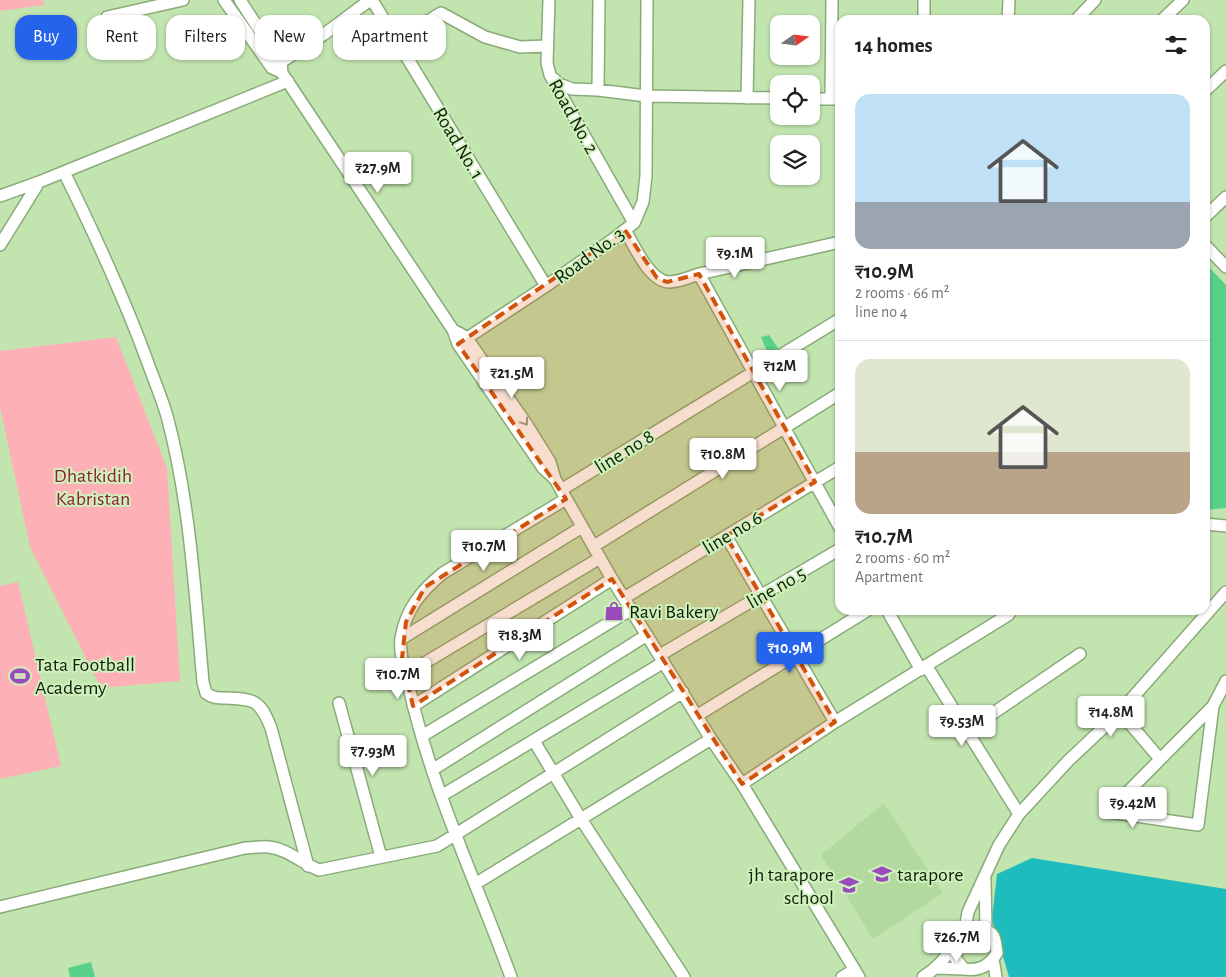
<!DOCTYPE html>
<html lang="en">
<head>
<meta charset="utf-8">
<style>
  :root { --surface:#fff; --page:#f6f6f6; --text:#202124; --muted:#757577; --line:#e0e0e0; --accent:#2563eb }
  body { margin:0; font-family:"Alegreya Sans",sans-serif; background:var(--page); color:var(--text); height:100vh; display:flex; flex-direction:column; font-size:19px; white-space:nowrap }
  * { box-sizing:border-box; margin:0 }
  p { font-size:16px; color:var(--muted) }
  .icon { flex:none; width:28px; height:28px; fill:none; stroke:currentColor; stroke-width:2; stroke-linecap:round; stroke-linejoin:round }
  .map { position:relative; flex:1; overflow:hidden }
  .sheet { position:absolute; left:835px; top:15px; width:375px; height:600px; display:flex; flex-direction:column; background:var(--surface); border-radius:15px; box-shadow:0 1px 4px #0004 }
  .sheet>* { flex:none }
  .hud { position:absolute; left:15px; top:15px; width:475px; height:45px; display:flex; gap:10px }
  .needle { width:32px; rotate:76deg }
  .controls { position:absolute; left:770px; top:15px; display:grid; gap:10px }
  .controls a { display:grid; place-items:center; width:50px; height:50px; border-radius:10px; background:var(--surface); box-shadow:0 1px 4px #0004; font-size:25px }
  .price { position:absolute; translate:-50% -42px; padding:0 11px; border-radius:5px; background:#fff; color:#222; font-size:16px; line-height:32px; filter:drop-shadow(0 1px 2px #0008) }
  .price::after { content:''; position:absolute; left:50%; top:30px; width:15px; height:11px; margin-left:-8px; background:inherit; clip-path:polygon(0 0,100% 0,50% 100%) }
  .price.active { background:var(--accent); color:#fff }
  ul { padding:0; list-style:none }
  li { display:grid; align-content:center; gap:10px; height:265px; padding:0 20px }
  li+li { border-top:1px solid var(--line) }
  li span { display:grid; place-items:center; height:155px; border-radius:15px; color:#555 }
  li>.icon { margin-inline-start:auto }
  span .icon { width:90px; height:90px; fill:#fffc; stroke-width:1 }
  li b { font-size:21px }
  h2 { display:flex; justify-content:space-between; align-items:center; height:60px; padding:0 20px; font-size:21px }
  .chip { padding:0 18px; border-radius:15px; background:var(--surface); box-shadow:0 1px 4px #0004; font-size:18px; line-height:45px }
  .chip.active { background:var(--accent); color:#fff }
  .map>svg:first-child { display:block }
  .built { fill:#b2d99e }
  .green { fill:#fdb1b6 }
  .water { fill:#1ebcbc }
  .building { fill:#58d08a }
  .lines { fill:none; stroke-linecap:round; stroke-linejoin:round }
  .street-casing { stroke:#8aab79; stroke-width:14 }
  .street { stroke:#fff; stroke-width:11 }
  .oneway { stroke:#949a91 }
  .marked { fill:#d2530c; fill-opacity:0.2; stroke:#d2530c; stroke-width:4; stroke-dasharray:10 6; stroke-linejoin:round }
  .labels { text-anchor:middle; stroke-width:4; stroke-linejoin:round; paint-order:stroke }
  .street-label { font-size:20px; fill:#111e0a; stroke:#cff2bc }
  .park-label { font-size:20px; fill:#8d2136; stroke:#cff2bc }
  .poi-label { font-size:20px; fill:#111e0a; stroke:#cff2bc; text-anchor:start }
</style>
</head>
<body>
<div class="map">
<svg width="1226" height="977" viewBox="0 0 1226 977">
  <rect width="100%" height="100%" fill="#c2e5af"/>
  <path class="built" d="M884,803L943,893L873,939L821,855Z"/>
  <path class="green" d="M0,0H43L44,5L0,11Z
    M116,337L167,468L180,681L101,688L30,547L0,407V351Z
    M18,582L61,766L0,779V586Z"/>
  <path class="water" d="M1032,858L1226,889V977H1009L992,919L997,874Z"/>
  <path class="building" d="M1205,263L1226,285V508L1205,510Z
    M769,335L778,348L768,354L761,337Z
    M91,962L95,977H70L68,968Z"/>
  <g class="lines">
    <defs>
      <path id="street" d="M224,0L272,68L279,71
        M240,0L281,63L282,73L453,330L458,344L543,468L555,479
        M372,0L546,286
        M549,0L547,63L550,75L634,223
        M107,17L183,0
        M924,20V0
        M1008,20L1009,0
        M1076,20L1095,0
        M1162,20L1183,0
        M388,27L413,30L441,13L485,37L520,47L547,46
        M272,68L323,35L370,0
        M554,79L559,84L572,89L598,90L646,96L779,98
        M598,90L599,0
        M1205,91L1226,71
        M747,98L749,0
        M811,99H840
        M831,99L832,0
        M64,172C95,235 125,299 149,366C155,382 162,399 167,416C190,502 195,593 203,682L206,693C213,698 217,698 225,698C255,699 260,700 271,728L308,866
        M0,196L39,182
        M1205,217L1226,197
        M625,230C634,245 649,281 669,282C679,282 690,277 699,274
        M840,242L699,274L840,528
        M0,245L39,182L288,81
        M1205,245L1226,267
        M453,330L466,337L527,425L550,462L555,479L612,579L711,739L742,784L859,977
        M461,342L546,286L612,240L634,223L643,202L646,176L647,0
        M561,490L840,319
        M1205,524L1226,526
        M726,536L835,722
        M594,546L840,393
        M624,598L840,467
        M887,610L921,670
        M401,639L582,527
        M660,655L840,549
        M927,667L1019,814
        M406,674L600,558
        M339,703L381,857
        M413,706L612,579
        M1213,706L1198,825L1108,812L1213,706L1226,681
        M1120,712L1160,759
        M698,715L868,610
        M967,731L1080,654
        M422,736L632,609
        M534,741L581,819L684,977
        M432,770L647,635
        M742,784L835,722L1008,615L1012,610
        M441,796L664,662
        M985,880L986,929
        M475,884L711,739
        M0,907L245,848C252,848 261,846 269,847C287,849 302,863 319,870L437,846L683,692
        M965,930L968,912L999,845L1019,814L1068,761L1120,712L1226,592
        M993,959L996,977
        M937,968L964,969
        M511,977C476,881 431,787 409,687C405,671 399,654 401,638C406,609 421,591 443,573L566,499
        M842,977L854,970
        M923,977C937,968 945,959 954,944C956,940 957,936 960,934C968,925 988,926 994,937C996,942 996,948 997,953C989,966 980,971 964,969L956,959L955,943"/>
    </defs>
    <use href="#street" class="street-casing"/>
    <use href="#street" class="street"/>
  </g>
  <defs><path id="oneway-chevron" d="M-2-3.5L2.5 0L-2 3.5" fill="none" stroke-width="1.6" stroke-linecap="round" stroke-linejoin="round" transform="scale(1.25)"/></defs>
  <use class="oneway" href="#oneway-chevron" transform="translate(525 422) rotate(56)"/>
  <path class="marked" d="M625,230L657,278L667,282L699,274L815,482L726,536L835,722L742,784L612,579L413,706L402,658L406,622L425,587L566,499L458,344Z"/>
  <defs>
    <symbol id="shop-bare" viewBox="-9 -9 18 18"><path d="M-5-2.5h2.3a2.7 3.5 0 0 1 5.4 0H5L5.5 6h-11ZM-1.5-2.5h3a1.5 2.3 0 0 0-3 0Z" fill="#9a4bbb" stroke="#cff2bc" stroke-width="2.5" paint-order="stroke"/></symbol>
    <symbol id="stadium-bare" viewBox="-9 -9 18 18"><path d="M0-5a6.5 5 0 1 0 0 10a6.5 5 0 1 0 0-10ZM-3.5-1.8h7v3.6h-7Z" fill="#9a4bbb" stroke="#cff2bc" stroke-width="2.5" paint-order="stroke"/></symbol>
    <symbol id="school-bare" viewBox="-9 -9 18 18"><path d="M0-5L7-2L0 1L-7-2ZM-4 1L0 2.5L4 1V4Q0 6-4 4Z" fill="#9a4bbb" stroke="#cff2bc" stroke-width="2.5" paint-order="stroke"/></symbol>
  </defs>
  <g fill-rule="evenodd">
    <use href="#shop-bare" x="600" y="597" width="28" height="28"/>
    <use href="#stadium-bare" x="6" y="662" width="28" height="28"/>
    <use href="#school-bare" x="868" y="860" width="28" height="28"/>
    <use href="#school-bare" x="835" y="871" width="28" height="28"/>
  </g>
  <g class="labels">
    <g class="street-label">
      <text transform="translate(574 116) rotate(61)" y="7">Road No. 2</text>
      <text transform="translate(459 143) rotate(59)" y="7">Road No. 1</text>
      <text transform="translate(589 255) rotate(-36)" y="7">Road No. 3</text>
      <text transform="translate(624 451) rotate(-32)" y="7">line no 8</text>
      <text transform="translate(732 532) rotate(-31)" y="7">line no 6</text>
      <text transform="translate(776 587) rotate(-30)" y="7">line no 5</text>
    </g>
    <g class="park-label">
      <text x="93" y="482">Dhatkidih<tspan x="93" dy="23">Kabristan</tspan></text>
    </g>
    <g class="poi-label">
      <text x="629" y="618">Ravi Bakery</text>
      <text x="35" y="671">Tata Football<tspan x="35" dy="23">Academy</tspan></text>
      <text x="834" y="881" text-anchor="end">jh tarapore<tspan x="834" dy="23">school</tspan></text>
      <text x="897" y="881">tarapore</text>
    </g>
  </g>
</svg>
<div class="controls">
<a><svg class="needle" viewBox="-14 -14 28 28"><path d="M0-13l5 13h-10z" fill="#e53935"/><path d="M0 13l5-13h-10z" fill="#757577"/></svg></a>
<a><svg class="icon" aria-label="locate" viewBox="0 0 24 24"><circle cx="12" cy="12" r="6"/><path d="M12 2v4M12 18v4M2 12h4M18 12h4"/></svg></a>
<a><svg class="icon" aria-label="layers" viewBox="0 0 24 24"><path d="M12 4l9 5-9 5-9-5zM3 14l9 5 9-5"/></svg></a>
</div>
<b class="price" style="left:378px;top:194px">₹27.9M</b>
<b class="price" style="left:735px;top:279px">₹9.1M</b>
<b class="price" style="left:780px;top:392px">₹12M</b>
<b class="price" style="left:512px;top:399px">₹21.5M</b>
<b class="price" style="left:723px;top:480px">₹10.8M</b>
<b class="price" style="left:484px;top:572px">₹10.7M</b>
<b class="price" style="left:520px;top:661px">₹18.3M</b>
<b class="price active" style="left:790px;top:674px">₹10.9M</b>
<b class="price" style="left:398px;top:700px">₹10.7M</b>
<b class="price" style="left:1111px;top:738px">₹14.8M</b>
<b class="price" style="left:962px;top:747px">₹9.53M</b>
<b class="price" style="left:373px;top:777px">₹7.93M</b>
<b class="price" style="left:1133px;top:829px">₹9.42M</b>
<b class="price" style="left:957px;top:963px">₹26.7M</b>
<div class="hud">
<a class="chip active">Buy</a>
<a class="chip">Rent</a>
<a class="chip">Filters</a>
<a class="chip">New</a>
<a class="chip">Apartment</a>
</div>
<section class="sheet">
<h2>14 homes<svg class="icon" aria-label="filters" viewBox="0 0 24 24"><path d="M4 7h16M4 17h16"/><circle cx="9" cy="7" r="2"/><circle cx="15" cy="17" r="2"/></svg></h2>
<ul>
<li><span style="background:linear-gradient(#bfe0f5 70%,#9aa5b1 0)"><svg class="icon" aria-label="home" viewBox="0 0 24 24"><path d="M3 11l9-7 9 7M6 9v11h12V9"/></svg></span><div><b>₹10.9M</b><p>2 rooms · 66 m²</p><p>line no 4</p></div></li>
<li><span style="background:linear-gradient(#dfe7d0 60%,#b9a48a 0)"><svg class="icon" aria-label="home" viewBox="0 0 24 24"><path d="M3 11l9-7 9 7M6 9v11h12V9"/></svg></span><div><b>₹10.7M</b><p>2 rooms · 60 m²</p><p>Apartment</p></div></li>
</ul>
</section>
</div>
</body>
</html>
